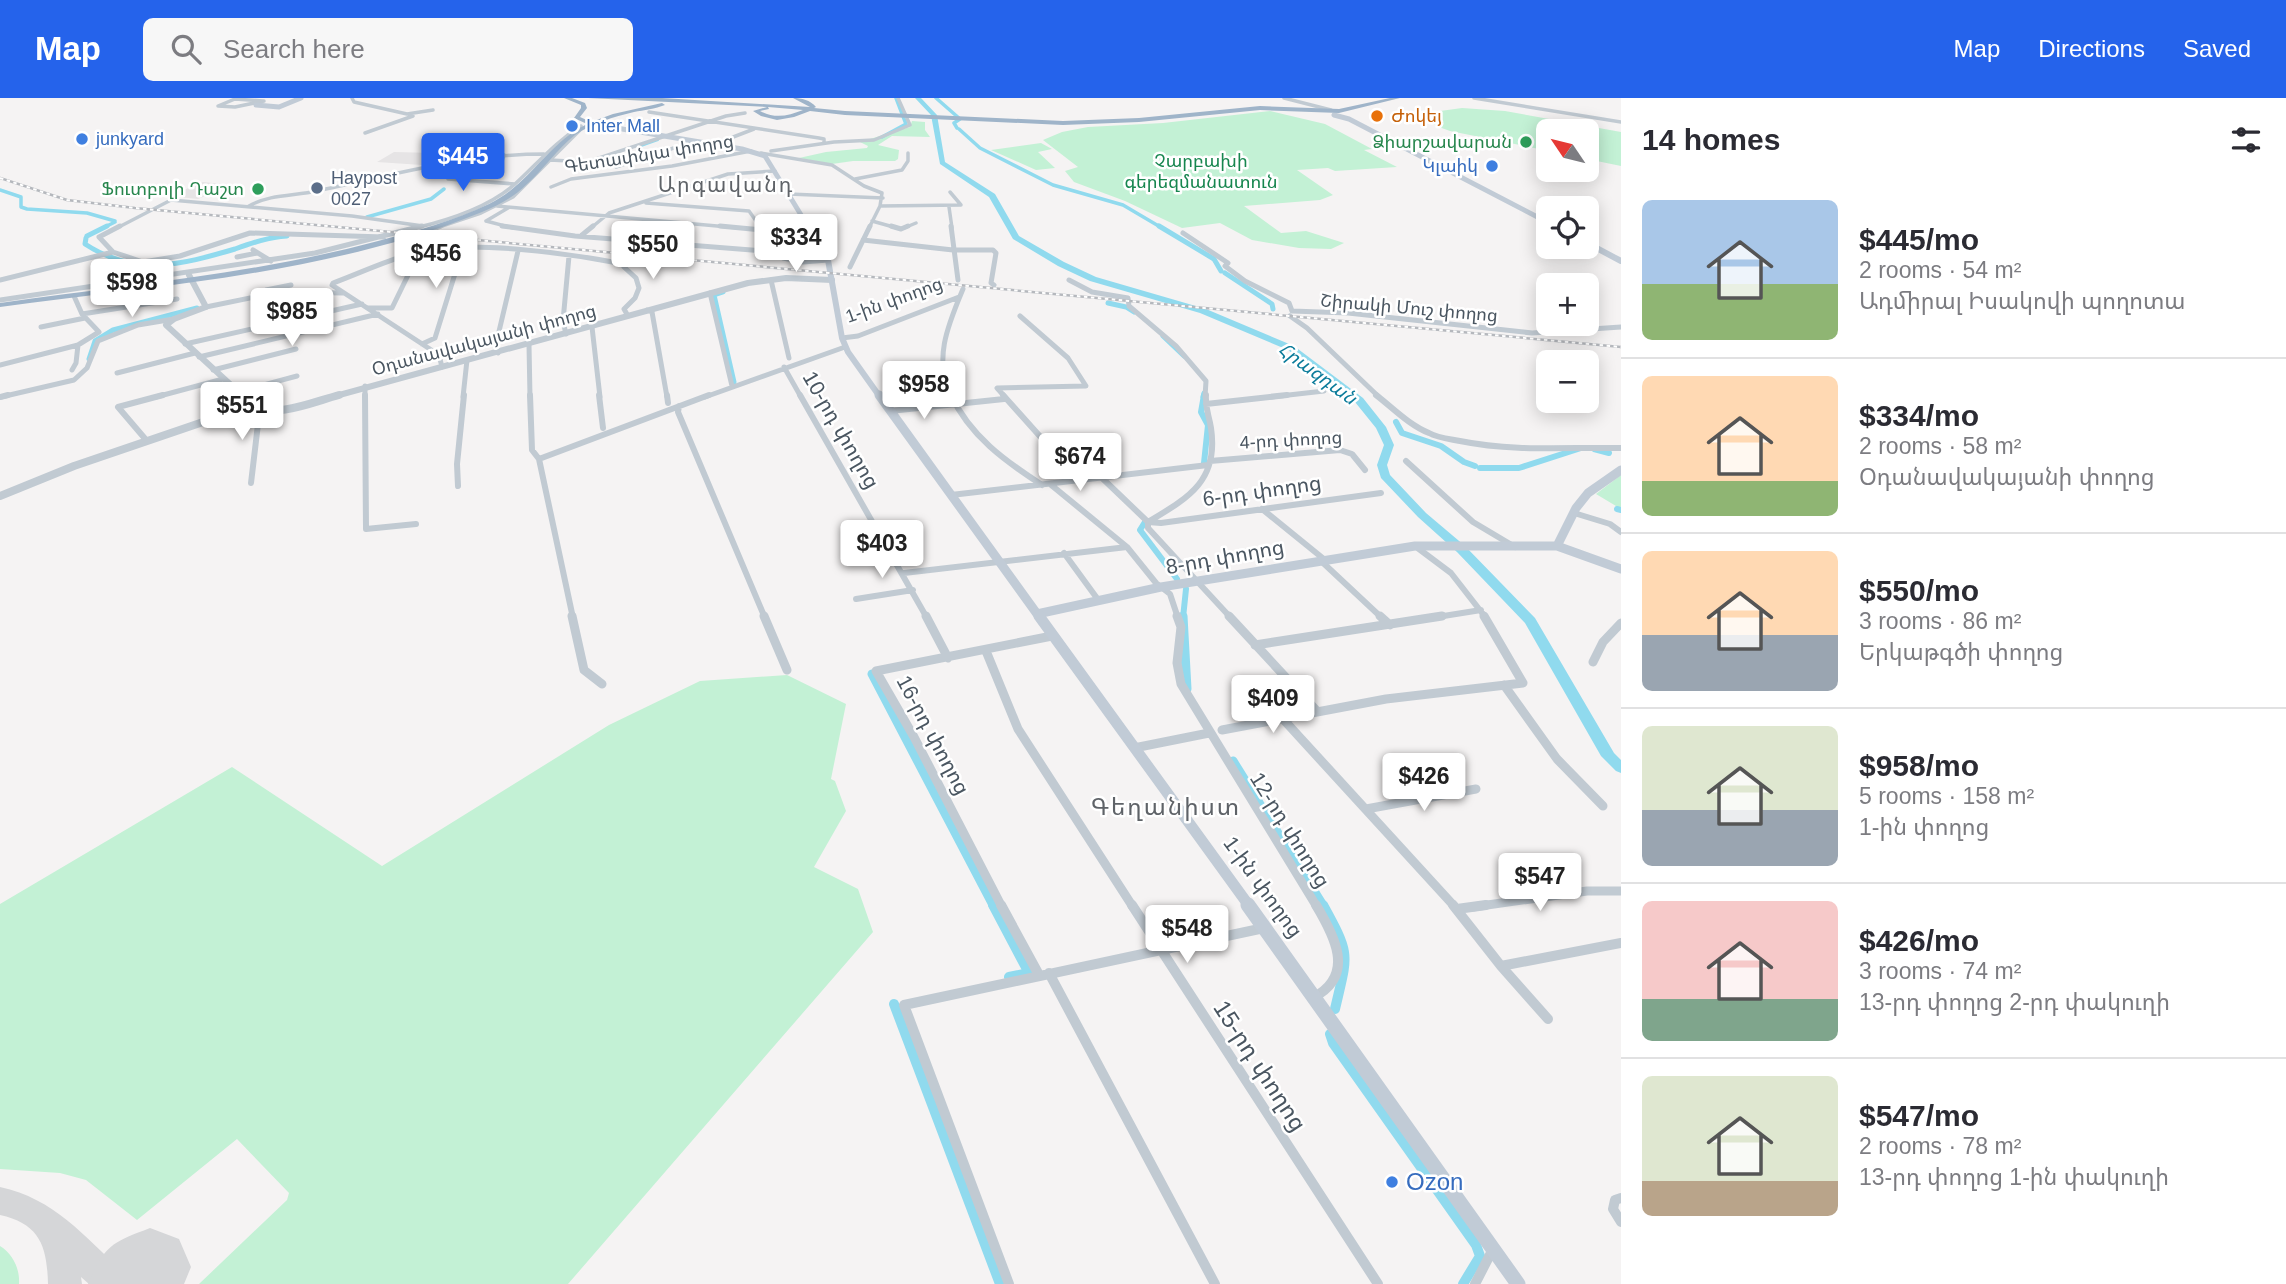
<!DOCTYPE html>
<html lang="en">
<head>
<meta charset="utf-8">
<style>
  :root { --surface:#fff; --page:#f7f7f7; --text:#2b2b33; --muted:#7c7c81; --line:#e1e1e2; --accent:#2563eb }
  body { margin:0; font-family:Arial,"Noto Sans Armenian",sans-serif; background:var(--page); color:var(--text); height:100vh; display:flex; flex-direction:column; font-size:26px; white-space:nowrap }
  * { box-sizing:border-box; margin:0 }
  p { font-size:23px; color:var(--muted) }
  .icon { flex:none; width:38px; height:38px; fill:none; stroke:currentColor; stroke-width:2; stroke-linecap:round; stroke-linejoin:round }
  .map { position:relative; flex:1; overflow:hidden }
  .panel { display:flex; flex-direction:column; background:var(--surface); width:665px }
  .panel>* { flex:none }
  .needle { width:46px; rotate:305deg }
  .buttons { position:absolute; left:1536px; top:21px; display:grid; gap:14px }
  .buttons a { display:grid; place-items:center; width:63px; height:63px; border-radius:10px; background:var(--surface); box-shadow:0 4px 18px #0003; font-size:35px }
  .price { position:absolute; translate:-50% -60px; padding:0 16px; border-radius:7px; background:#fff; color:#222; font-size:23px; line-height:46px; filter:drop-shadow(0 2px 4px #0008) }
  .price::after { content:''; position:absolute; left:50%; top:42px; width:21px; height:16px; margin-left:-10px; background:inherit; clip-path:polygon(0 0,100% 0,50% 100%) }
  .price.selected { background:var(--accent); color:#fff }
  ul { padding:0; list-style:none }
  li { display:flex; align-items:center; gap:21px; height:175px; padding:0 21px }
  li+li { border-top:2px solid var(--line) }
  li span { display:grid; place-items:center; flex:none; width:196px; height:140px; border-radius:10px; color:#555 }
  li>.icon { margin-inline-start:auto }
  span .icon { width:84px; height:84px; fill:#fffc; stroke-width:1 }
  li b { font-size:30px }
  h2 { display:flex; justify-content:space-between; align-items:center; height:84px; padding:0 21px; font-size:30px }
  header { display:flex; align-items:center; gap:42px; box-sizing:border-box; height:98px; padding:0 35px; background:var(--accent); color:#fff }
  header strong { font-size:33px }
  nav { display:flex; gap:38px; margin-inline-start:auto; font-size:24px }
  .search { width:490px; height:63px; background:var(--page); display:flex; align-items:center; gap:18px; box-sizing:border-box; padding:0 24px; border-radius:10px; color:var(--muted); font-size:26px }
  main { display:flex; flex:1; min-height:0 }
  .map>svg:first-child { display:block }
  .education { fill:#e6e4e5 }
  .green { fill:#c3f1d5 }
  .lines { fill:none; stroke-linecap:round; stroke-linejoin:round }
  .stream { stroke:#90daee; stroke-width:2 }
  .canal-far4 { stroke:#90daee; stroke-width:3.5 }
  .canal-far3 { stroke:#90daee; stroke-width:5 }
  .canal-far2 { stroke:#90daee; stroke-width:6 }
  .canal-far1 { stroke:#90daee; stroke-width:9 }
  .canal { stroke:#90daee; stroke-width:10 }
  .river { fill:#90daee; fill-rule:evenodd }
  .taxiway { fill:#d5d6d8; fill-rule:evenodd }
  .runway { fill:#d5d6d8; fill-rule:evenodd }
  .minor-far4 { stroke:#c1cad2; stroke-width:3.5 }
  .minor-far3 { stroke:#c1cad2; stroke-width:5 }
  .minor-far2 { stroke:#c1cad2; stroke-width:6 }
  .minor-far1 { stroke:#c1cad2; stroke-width:9 }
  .minor { stroke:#c1cad2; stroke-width:10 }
  .tertiary-far1 { stroke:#c1cad2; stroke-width:6 }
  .tertiary { stroke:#c1cad2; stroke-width:8 }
  .secondary-far4 { stroke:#c1cbd6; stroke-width:5 }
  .secondary-far3 { stroke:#c1cbd6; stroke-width:6 }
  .secondary-far2 { stroke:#c1cbd6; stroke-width:9 }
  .secondary-far1 { stroke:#c1cbd6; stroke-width:11 }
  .secondary { stroke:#c1cbd6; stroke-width:15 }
  .trunk { fill:#9fb4c9; fill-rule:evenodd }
  .rail-casing { stroke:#b5b8bd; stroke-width:2.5 }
  .rail { stroke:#fff; stroke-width:2; stroke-dasharray:3.5; stroke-linecap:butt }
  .food-dot { fill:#e8710a; stroke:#fff; stroke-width:2.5 }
  .shop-dot { fill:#3f7fe0; stroke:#fff; stroke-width:2.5 }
  .leisure-dot { fill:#2e9e5b; stroke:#fff; stroke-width:2.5 }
  .service-dot { fill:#5c6f8a; stroke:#fff; stroke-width:2.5 }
  .labels { text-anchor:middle; stroke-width:5; stroke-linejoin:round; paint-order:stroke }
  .far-food-label { font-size:18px; fill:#c56008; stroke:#fff; text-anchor:start }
  .far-shop-label { font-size:18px; fill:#366cbe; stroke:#fff; text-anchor:start }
  .far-leisure-label { font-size:18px; fill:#27864d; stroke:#fff; text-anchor:end }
  .far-street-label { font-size:18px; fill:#4a5661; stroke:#fff }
  .far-park-label { font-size:18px; fill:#17864f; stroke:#fff }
  .far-service-label { font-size:18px; fill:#4e5e75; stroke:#fff; text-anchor:start }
  .far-water-label { font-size:19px; font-style:italic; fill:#0c7c9b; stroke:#fff }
  .far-quarter-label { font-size:21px; letter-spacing:2px; fill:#5f6368; stroke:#fff }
  .street-label { font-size:21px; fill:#4a5661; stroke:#fff }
  .quarter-label { font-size:24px; letter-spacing:2px; fill:#5f6368; stroke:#fff }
  .near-street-label { font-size:24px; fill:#4a5661; stroke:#fff }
  .near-shop-label { font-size:24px; fill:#366cbe; stroke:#fff; text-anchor:start }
</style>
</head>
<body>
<header>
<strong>Map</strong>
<div class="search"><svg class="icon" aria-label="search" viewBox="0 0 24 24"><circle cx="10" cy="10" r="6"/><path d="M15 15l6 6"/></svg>Search here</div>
<nav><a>Map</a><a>Directions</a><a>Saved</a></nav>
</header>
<main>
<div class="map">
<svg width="1621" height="1186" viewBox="0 0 1621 1186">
  <rect width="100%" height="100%" fill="#f5f3f3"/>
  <path class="education" d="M394,54L435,55L422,67L377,64Z
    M203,84L232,87L198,101L169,98Z"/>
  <path class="green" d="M1462,10L1505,13L1621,34V68L1587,61V33H1549V53L1450,33L1436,28L1427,20L1433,14Z
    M1270,13L1325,26L1372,51L1364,52L1397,69L1335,73L1328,70L1297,72L1333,97L1320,102L1244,108L1281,135L1306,133L1344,145L1331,151L1299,150L1252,142L1220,125L1182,130L1125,103L1074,84L1065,73L1078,69L1043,42L1062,34L1088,29L1163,25Z
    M912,23L925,24V32L930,39L892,38L878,47L899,52L898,61L895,63H853L832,66L799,60L826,54L867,50L868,48L860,44L910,29Z
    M1041,45L1052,51L1038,54L1055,70L1036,72L991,52Z
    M1621,377V411L1596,396Z
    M787,577L846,606L831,681L835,683L846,713L814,769L858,791L873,834L568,1186H199L287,1102L289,1095L237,1041L137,1122L86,1082L60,1075L0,1071V806L232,669L382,768L609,627L700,583Z
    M0,1148C13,1156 20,1171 19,1186H0Z"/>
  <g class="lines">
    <path class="stream" d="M641,48L658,42"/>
    <path class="canal-far4" d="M936,0L960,21L954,25L957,30
      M959,31L980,50L1053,87L1123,107L1162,130
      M882,39L906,26L896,0
      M492,71L501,66L504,57
      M0,92L21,99V109L27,111L87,115L115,123
      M367,119L431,101L444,91
      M103,130L115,124"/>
    <path class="canal-far3" d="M1159,128L1214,161L1221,173
      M87,138L107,128
      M86,140L85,146C135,179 181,167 235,151C252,145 269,139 287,138
      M1225,175L1272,206L1273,211
      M723,194L714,197L734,284
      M1108,205L1126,209L1134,214
      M1163,238L1184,258
      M89,261L95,243L113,232L197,210
      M1203,299L1204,295"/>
    <path class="canal-far2" d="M1204,297L1201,314L1208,327L1204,365
      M1396,324L1402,335L1441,348L1464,364L1475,368
      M1594,351L1609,355
      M1480,370H1519L1581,350
      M1617,411L1621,412
      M1145,424L1140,432L1177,481
      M1183,520L1186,491"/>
    <path class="canal-far1" d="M1183,518L1187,591
      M872,576L994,809
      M1233,663L1324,809"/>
    <path class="canal" d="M993,807L1029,875L1009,879
      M1323,807C1351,858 1348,855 1335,911
      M894,906L1000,1186
      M1330,936L1333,945L1476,1147L1480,1158L1463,1186"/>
    <path class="river" d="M915,0H921L937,17L945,64L995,96L1019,138L1064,164L1096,179L1206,211L1294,248L1363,300L1386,329L1394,347L1387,367L1390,377L1426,415L1465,448L1535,520L1614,655L1621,662V675L1616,673L1601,658L1525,525L1457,454L1418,419L1381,380L1377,367L1384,347L1376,330L1355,304L1288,252L1200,215L1090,183L1058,168L1013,141L989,99L940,66L931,17Z"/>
    <path class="taxiway" d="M0,1089C55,1101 84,1138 124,1175L129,1186H89L81,1179L82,1186H48C47,1148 40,1126 0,1117Z"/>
    <path class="runway" d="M150,1130L179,1141L191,1169L184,1186H88C105,1147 111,1145 150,1130Z"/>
    <path class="minor-far4" d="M352,0L354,4L407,16L433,12
      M1284,0L1331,12
      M1474,0L1621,24
      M235,1L263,3H264L235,9L218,8Z
      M649,14L819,40L824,41V45
      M365,35L413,18
      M715,46L754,31
      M771,53L834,44L874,42L910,27L898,0
      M761,55L832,67L864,88L882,95L880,108L869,130
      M550,62L587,64L726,18L745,15
      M616,69L695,43
      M460,79L491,71L502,62L500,56
      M448,81L515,86
      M855,81L902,72L908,63V55
      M551,89L571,81L672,68L751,53
      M789,96L883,100
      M646,105L749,113L761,130
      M249,108C270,96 294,98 317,93C393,77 466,56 544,56
      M497,108L739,130
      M880,108L961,107L950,94
      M949,109L952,130
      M486,123L513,130
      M486,123L508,110
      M872,123L897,130
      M117,130L171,102L352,118L423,128
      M415,130C449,122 489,109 515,86C538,65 555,44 581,28
      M436,130L481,115L513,99L580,32
      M591,130L609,115L728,76L775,73
      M904,130L916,125"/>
    <path class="minor-far3" d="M120,128L99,139L113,154L143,164L180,158L250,135L384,139
      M502,128L575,138L777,154
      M720,128L762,132L783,160L803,164L828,162
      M759,128L762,132
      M891,128L901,131L908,128
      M951,128L958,182
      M436,130L441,128
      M1183,135L1228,165L1225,168L1245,183L1289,205L1292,213L1348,215L1532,235L1621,229
      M582,137L593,128
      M399,141L412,146V152L416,154
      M863,142L953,152H993L996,155L991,185L994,187
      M253,152L271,163
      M237,159L257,155
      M624,169L636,180L639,190L635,200L624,211L628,218
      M850,169L870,128
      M0,182L113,154
      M771,182L789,260
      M1069,182L1092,194L1128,200L1129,208L1176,248L1206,283L1205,299
      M266,192L291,187
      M710,195L732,288
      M0,202L315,155L422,128
      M206,209L279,194L343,195
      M368,210H392L412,169L429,154
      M647,212L652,214L667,299
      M82,216L177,201
      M1290,218L1307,230L1379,299
      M41,229L85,220
      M592,229L600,299
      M566,236L563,223L569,158
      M842,240L858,238L959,199
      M185,246L362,206
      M422,246L435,240L463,150
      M529,247L530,299
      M498,255L496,246L518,153
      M199,259L378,216
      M0,267L78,247
      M442,269L439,257L332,187L333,185C360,175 387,162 414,155C463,141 567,155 618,165
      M784,269L801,299
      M72,272L76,265L78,247L99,234L82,216L74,198
      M213,272L296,251
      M117,275L195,255
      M365,288V299
      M237,294L297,278
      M1,299L74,282L87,270L98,243L138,227L174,221
      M156,299L223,281
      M463,299L467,262
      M705,299L845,249
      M951,299C933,261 948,227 963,191
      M1005,299L997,290L1086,288L1068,260L1020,218
      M1271,299L1324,293"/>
    <path class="minor-far2" d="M365,297L366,431L416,426
      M530,297L532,352L539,361L573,520
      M599,297L603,330
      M667,297L668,305
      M800,297L927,520
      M951,297C970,338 1005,363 1042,387
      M1003,297L1079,382
      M1376,297C1393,310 1409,327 1429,335C1438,340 1450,341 1460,343C1514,354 1567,349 1621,350
      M0,299L8,297
      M1206,306L1287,297
      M679,308L678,314L765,520
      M890,313L1004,301
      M147,343L118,309L163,297
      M539,361L709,297
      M1210,363L1340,352L1352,356L1365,372
      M1406,363L1473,424L1515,449
      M1101,379L1148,424V430L1231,520
      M251,385L258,326L266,315
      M1050,386L1127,449L1156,485L1170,496L1178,520
      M458,388L457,366L464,297
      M951,397L1208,367
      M1262,411L1325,462
      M1574,415L1610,426L1621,434
      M1148,424C1188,400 1219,383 1211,330C1209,317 1205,311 1206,297
      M1148,424L1161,425L1381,395
      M1415,448L1451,475L1486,520
      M1064,455L1099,503
      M1320,462L1382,520
      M904,475L1127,449
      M856,501L913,492
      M1431,520L1481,512"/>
    <path class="minor-far1" d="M572,518L584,572L602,586
      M764,518L787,572
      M926,518L948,560
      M1177,518L1181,529L1177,565L1181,586L1317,809
      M1229,518L1316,612
      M1380,518L1390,527
      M1255,547L1442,518
      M986,553L1018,631L1133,809
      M1593,564L1603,544L1621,525
      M1504,587L1557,661L1603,708
      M1283,621L1455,809
      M1222,632L1386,601L1523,585L1484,518
      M1134,650L1209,635
      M1366,711L1476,691
      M1002,809L914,639L876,573L1052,538
      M1473,809L1587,793H1621"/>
    <path class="minor" d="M1001,807L1039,877
      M1132,807L1378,1186
      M1453,807L1501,868L1548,921
      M1457,811L1486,807
      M1501,868L1621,845
      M1049,875L1215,1186
      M1314,899C1356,877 1334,837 1316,807
      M1621,1100L1615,1102L1613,1111L1621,1124
      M1009,1186L904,907L1264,830
      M1475,1186L1493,1151"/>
    <path class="tertiary-far1" d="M189,177L206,209L174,221L166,227L244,299
      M332,299L748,185L786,180L832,182"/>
    <path class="tertiary" d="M242,297L246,301L247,309
      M247,309C280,319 307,306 339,297
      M0,398L74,368L247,309"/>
    <path class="secondary-far4" d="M256,7L279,9L301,0
      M1334,17L1349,21L1549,125
      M592,26L742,51L765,58L809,130"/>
    <path class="secondary-far3" d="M808,128L828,162L842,240L848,254L880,299
      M1587,145L1621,163"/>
    <path class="secondary-far2" d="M879,297L1040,520
      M1557,448L1576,410L1588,395L1621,372
      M1037,516L1161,489L1415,448H1557L1621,471"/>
    <path class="secondary-far1" d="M1039,518L1250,809"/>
    <path class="secondary" d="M1248,807L1518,1186"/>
    <path class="trunk" d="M564,0H572L585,5L587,10L580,19L591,24L613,16L662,5L665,7C655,11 644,12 634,14C613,19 593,25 575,37C557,51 544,71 527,86C514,99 499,107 482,114C330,176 161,187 0,209V205C126,187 255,176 378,143C415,133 454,123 489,106C529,87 548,45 587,26L574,20L581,10V7Z
      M588,0H662L810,9L793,0C802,0 810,2 816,9L814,10L845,13L1063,23L1139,20L1260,8L1339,11L1390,0H1400L1339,15L1260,12L1139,24L1063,27L845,17L810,13L794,19L777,22L761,18L753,13L767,9ZM768,9L803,12C788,18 775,21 760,13L769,11Z"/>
    <defs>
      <path id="rail" d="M0,80L67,102L135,110L1621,249"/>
    </defs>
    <use href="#rail" class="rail-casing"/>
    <use href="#rail" class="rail"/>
  </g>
  <circle class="food-dot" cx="1377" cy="18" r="7"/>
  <g class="shop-dot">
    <circle cx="572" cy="28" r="7"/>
    <circle cx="82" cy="41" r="7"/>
    <circle cx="1492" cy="68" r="7"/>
    <circle cx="1392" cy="1084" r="7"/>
  </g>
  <g class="leisure-dot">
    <circle cx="1526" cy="44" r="7"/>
    <circle cx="258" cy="91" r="7"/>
  </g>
  <circle class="service-dot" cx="317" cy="90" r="7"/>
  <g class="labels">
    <g class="far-food-label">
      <text x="1391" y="24">Ժոկեյ</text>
    </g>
    <g class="far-shop-label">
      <text x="586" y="34">Inter Mall</text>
      <text x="96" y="47">junkyard</text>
      <text x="1478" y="74" text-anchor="end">Կլաիկ</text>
    </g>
    <g class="far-leisure-label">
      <text x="1512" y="50">Ձիարշավարան</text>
      <text x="244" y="97">Ֆուտբոլի Դաշտ</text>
    </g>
    <g class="far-street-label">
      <text transform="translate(649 56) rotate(-9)" y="6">Գետափնյա փողոց</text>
      <text transform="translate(894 202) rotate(-20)" y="6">1-ին փողոց</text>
      <text transform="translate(1409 210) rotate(5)" y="6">Շիրակի Մուշ փողոց</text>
      <text transform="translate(484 242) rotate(-15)" y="6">Օդանավակայանի փողոց</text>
      <text transform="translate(1291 342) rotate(-3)" y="6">4-րդ փողոց</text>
    </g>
    <g class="far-park-label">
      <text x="1201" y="69">Չարբախի<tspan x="1201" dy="21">գերեզմանատուն</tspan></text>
    </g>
    <g class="far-service-label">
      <text x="331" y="86">Haypost<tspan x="331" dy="21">0027</tspan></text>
    </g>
    <g class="far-water-label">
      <text transform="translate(1318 275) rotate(36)" y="7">Հրազդան</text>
    </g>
    <g class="far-quarter-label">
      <text x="726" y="94">Արգավանդ</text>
    </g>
    <g class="street-label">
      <text transform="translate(841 332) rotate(60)" y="7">10-րդ փողոց</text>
      <text transform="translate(1262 393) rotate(-8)" y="7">6-րդ փողոց</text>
      <text transform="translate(1225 459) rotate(-10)" y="7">8-րդ փողոց</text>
      <text transform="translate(933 637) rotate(62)" y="7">16-րդ փողոց</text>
      <text transform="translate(1290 732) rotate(58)" y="7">12-րդ փողոց</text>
      <text transform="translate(1263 789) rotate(54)" y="7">1-ին փողոց</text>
    </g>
    <g class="quarter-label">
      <text x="1166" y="717">Գեղանիստ</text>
    </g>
    <g class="near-street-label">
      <text transform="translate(1260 968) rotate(57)" y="8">15-րդ փողոց</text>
    </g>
    <g class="near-shop-label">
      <text x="1406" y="1092">Ozon</text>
    </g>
  </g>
</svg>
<div class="buttons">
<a><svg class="needle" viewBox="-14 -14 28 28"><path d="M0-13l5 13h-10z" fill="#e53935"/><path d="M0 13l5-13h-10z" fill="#7c7c81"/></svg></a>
<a><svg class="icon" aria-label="locate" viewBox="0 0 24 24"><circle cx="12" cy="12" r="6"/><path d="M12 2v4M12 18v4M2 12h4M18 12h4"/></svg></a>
<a>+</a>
<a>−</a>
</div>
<b class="price selected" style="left:463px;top:95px">$445</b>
<b class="price" style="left:796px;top:176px">$334</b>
<b class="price" style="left:653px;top:183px">$550</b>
<b class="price" style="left:436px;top:192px">$456</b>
<b class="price" style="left:132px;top:221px">$598</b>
<b class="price" style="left:292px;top:250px">$985</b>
<b class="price" style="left:924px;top:323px">$958</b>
<b class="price" style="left:242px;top:344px">$551</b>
<b class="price" style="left:1080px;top:395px">$674</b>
<b class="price" style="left:882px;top:482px">$403</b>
<b class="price" style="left:1273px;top:637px">$409</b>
<b class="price" style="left:1424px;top:715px">$426</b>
<b class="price" style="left:1540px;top:815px">$547</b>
<b class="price" style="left:1187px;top:867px">$548</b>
</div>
<section class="panel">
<h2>14 homes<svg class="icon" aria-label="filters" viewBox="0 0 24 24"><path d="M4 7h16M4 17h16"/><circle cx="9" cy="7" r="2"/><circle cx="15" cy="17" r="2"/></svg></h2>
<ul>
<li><span style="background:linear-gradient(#a9c7e8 60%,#8fb573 0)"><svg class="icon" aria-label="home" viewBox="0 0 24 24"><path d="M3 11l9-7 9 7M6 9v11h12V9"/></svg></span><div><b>$445/mo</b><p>2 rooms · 54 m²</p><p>Ադմիրալ Իսակովի պողոտա</p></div></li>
<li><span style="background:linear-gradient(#ffd9b3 75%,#8fb573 0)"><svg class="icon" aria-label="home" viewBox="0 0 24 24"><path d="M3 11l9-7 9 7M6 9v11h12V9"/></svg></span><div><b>$334/mo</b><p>2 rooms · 58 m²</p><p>Օդանավակայանի փողոց</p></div></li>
<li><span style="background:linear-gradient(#ffd9b3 60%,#9aa5b1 0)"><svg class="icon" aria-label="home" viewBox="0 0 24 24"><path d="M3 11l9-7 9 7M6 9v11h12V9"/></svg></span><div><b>$550/mo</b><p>3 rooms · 86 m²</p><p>Երկաթգծի փողոց</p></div></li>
<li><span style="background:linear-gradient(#dfe7d0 60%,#9aa5b1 0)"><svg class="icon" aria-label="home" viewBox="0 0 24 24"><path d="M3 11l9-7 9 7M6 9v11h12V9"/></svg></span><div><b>$958/mo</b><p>5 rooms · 158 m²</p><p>1-ին փողոց</p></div></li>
<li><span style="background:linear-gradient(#f6c9c9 70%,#7fa58c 0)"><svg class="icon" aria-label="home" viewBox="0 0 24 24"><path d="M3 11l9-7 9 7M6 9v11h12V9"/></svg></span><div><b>$426/mo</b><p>3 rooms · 74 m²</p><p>13-րդ փողոց 2-րդ փակուղի</p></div></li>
<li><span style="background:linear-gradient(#dfe7d0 75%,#b9a48a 0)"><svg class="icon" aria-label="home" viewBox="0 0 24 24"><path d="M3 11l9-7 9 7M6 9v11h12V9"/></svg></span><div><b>$547/mo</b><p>2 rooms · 78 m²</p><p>13-րդ փողոց 1-ին փակուղի</p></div></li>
</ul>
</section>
</main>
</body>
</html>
